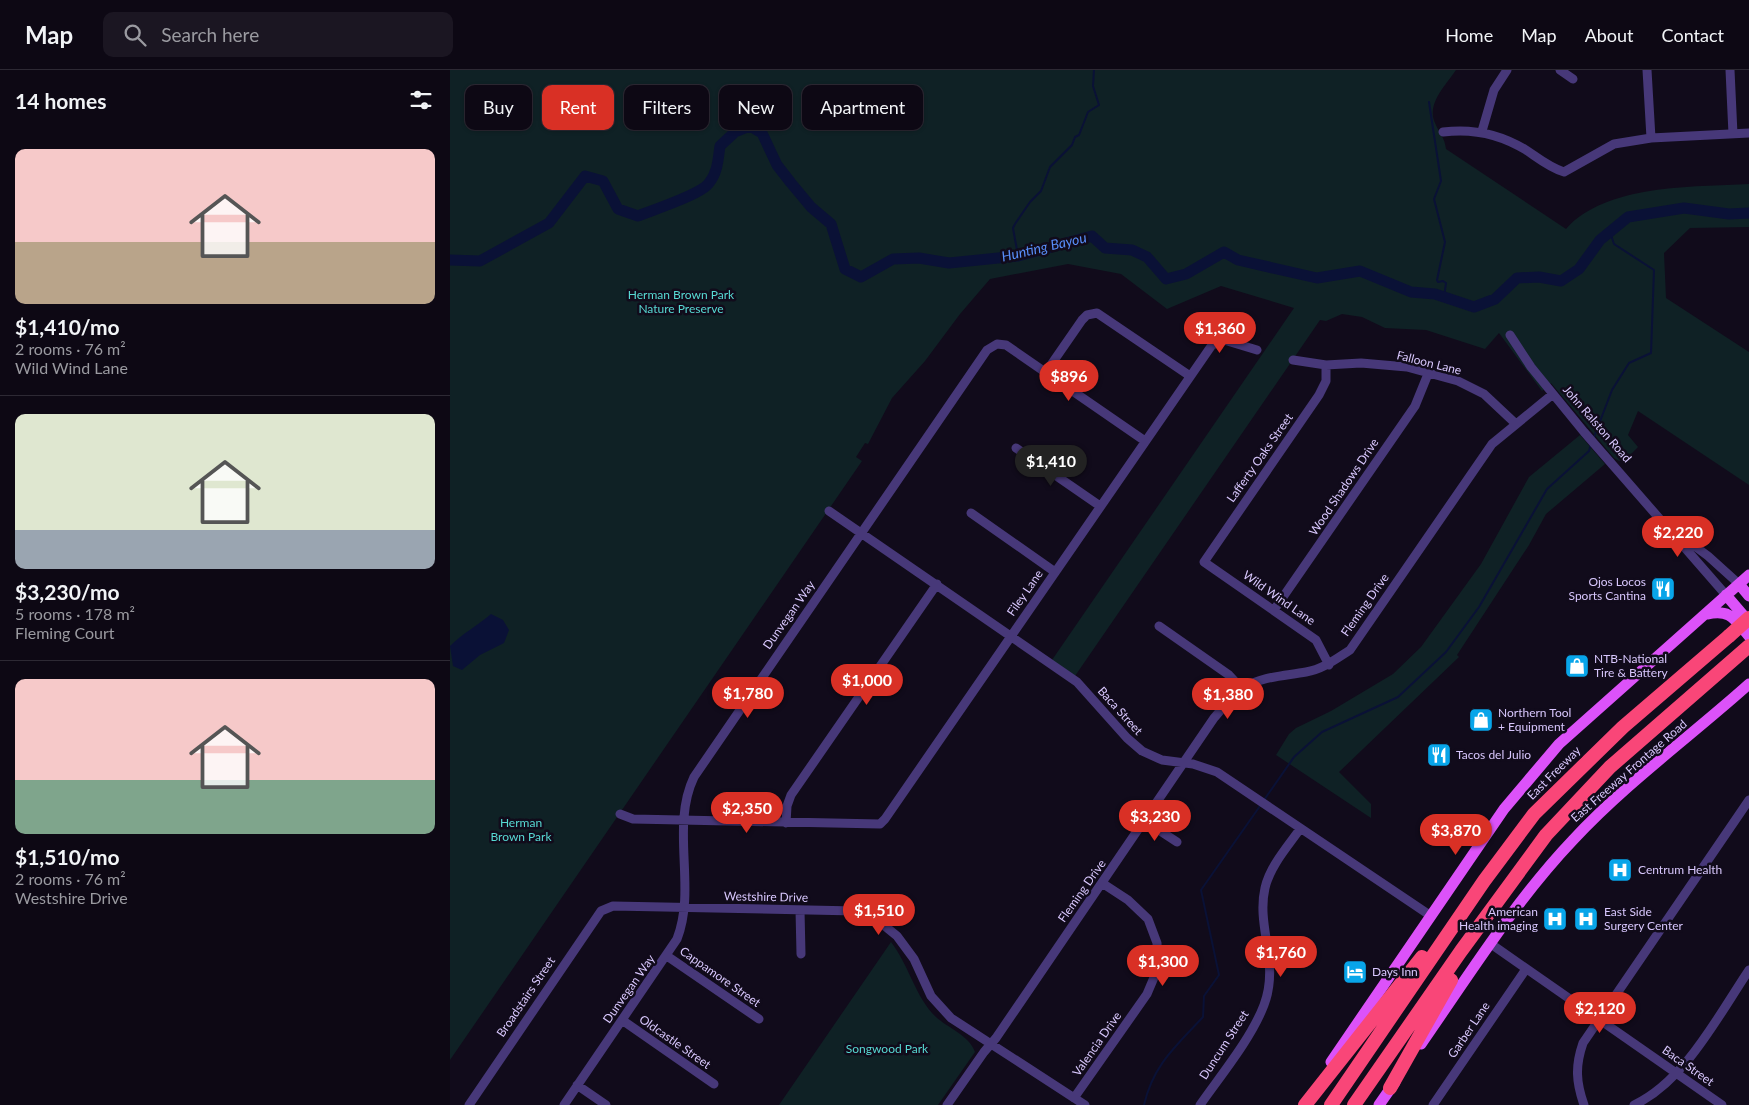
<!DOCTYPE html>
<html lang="en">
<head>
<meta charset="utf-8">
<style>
  :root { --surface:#0d0814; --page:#1b1622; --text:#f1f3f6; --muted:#9a9aa0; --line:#2d2934; --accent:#d93025 }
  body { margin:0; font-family:Lato,sans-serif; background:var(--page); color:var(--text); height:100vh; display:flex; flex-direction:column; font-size:19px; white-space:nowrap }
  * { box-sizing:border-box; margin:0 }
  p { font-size:16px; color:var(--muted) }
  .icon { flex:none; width:28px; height:28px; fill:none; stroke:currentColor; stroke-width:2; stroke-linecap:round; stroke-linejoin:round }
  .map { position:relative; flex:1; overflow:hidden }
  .side { display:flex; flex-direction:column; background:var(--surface); width:450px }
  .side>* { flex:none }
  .banner { position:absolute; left:15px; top:15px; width:475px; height:45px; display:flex; gap:10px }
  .price { position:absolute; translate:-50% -42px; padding:0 11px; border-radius:18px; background:var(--accent); color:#fff; font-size:16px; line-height:32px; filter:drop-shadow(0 1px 2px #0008) }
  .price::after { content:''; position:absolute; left:50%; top:30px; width:15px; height:11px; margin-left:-8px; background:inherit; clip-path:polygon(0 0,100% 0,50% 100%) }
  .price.active { background:#222; color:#fff }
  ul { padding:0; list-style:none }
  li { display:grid; align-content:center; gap:10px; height:265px; padding:0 15px }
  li+li { border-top:1px solid var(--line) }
  li span { display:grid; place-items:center; height:155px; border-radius:10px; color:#555 }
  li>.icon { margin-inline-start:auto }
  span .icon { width:90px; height:90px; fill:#fffc; stroke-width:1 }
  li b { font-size:21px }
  h2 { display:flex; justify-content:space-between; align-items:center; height:60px; padding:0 15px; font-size:21px }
  .pill { padding:0 18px; border-radius:10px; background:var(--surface); box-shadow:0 1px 4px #0004,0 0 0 1px var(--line); font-size:18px; line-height:45px }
  .pill.active { background:var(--accent); color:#fff }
  header { display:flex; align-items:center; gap:30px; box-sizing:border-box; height:70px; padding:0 25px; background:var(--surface); border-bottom:1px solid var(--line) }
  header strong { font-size:24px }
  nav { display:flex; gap:28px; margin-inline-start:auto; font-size:18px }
  .search { width:350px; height:45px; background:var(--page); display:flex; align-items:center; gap:12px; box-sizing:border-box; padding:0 18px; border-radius:10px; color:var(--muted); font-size:19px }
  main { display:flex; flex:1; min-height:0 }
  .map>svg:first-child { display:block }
  .green { fill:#0f2125 }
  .water { fill:#0a1136 }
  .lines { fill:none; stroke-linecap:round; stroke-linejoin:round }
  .stream { stroke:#0a1136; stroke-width:2 }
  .river { stroke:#0a1136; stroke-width:11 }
  .minor { stroke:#473879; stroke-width:9 }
  .major { stroke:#dc52f9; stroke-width:11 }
  .highway { stroke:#f94678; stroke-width:14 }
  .highway-bridge { stroke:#f94678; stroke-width:14 }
  .labels { text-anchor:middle; stroke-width:5; stroke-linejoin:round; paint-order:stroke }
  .park-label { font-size:12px; fill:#57d9d3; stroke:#110b1b }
  .street-label { font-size:12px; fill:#d8c7fd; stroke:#110b1b }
  .poi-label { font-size:12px; fill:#d8c7fd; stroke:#110b1b; text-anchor:start }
  .water-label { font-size:14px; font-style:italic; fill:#598ffa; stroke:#110b1b }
</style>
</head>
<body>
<header>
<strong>Map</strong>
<div class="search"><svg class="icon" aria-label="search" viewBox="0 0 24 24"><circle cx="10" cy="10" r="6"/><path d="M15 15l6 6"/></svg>Search here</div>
<nav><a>Home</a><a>Map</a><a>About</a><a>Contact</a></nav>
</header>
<main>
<section class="side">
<h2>14 homes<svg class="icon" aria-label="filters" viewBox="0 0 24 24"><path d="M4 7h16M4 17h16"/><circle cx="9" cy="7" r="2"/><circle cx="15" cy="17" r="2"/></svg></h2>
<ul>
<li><span style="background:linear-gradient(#f6c9c9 60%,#b9a48a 0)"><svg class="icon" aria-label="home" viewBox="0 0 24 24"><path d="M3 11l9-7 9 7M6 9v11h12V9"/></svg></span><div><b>$1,410/mo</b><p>2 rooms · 76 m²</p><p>Wild Wind Lane</p></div></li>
<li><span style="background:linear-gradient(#dfe7d0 75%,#9aa5b1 0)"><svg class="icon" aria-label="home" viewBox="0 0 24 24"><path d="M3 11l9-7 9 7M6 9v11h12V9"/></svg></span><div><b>$3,230/mo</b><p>5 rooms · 178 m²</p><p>Fleming Court</p></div></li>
<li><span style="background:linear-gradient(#f6c9c9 65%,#7fa58c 0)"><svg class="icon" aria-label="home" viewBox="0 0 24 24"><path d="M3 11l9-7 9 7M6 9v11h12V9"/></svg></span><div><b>$1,510/mo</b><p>2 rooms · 76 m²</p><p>Westshire Drive</p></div></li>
</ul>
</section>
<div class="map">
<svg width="1299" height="1035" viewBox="0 0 1299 1035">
  <rect width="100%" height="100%" fill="#110b1b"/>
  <path class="green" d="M0,0H1006C996,15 976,34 985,53C989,63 995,68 996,79L1116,159C1156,114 1243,117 1299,114V157L1240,158L1214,183L1216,228L1299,282V415L1188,341L1178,365L1188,377L1175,390L1169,391L1164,388L1101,313L1092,321L1049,263L1035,279L976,260L935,258L912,247L892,244L876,251L870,250L625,606L602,590L844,238L771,216L717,239L671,204L618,194L540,209L510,244L475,291L442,328L418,374L415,373L406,387L412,391L0,990Z
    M1130,365L1155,394L1096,444L1079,475L1007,585L1009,587L889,702L921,734V748L826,685L839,664L846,658L881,641L943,604L971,577L1031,494L1079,407Z
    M441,872C458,894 464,922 482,943C494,957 519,964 525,982L488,1035H329Z"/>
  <path class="water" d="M41,544L53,550L59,560L54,573L30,585L12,600L3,596L0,576C13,563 27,556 41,544Z"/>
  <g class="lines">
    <path class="stream" d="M979,32L991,111L984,129L995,172L987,210L988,212L993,211L996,213L994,227
      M568,186L563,158L565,154L580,132L591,121L600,97L622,75L625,67L629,65L638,42L649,35L643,16L644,0
      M1144,367L1162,320L1179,293L1201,283L1204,200L1164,174L1160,162
      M814,730L844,687L872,662L948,627L996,582L1029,537L1097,419L1139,381L1141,374
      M694,1035C703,995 726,976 753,947L754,926L769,905L751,820L810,736"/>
    <path class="river" d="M0,190L30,191L99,153L135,106L153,111L168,139L188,146C203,140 252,124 259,113C268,102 268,89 270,76L285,62L300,56L312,63L327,95L341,113L361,137L381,154L395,199L411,207L443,189L469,188L499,193L568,186L642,166L655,178L682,180L697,187L716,209L736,204L774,182L788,190L867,208L910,201L961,222L985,224L1024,237L1045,229L1067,208L1089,207L1111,211L1129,199L1150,170L1178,147L1234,138L1279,144L1299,143"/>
    <path class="minor" d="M1110,0L1123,9
      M1197,0L1201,68
      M1280,0L1283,64
      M1032,61L1044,20L1057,0
      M993,62C1024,58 1050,64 1076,80C1088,88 1100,98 1114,102L1164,74L1201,68L1299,63
      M1060,265L1081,297L1134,362L1276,525
      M843,290L876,295L911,293L957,297L1008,311L1034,324L1066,354
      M876,295V311L869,325L754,492L866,570L879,595
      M596,302L632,250L637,245L647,243L740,306
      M566,378L650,436
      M379,441L627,612L677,668L692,681L712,690L743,694L767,702L981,846
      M521,443L605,502
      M1231,466L1258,486L1289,514
      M824,540L965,336L978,304
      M709,556L779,605L792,619
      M170,744L183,749L430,754L435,749L762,275L774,270L807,280
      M695,751L727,772
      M336,753L337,736L341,725L487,514
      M350,840L351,884
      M1041,874L1272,1035
      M217,886L309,949
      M172,950L264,1014
      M127,1015L156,1035
      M624,1028L697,924L708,898L707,873L698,849L678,830L652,813
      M19,1035L151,841L163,836L406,841L425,848L447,866L464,889L481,926L501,948L635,1035
      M114,1035L227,869C247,818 220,757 244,707L537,280L547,274L556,275L695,371
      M497,1035L534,982L546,968L764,648C773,638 782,625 793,618C813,606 834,606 856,602C873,599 886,589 900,580L1042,374L1103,324
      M750,1035C771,1005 801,969 814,935C830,893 806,857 815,818C820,796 838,776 850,759
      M983,1035L1076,899
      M1134,1035C1126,1012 1125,996 1133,973L1299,730
      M1184,1035C1235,1011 1268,946 1299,900"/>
    <path class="major" d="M1289,514L1299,526
      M1276,525L1299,552
      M1257,544C1281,539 1284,549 1299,566
      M971,974C1019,905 1065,831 1123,770C1176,713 1241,666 1299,614
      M881,992L1054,739L1109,674L1299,505
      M929,1035L945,1012"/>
    <path class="highway" d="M940,1018L1001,910
      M855,1035L972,887
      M881,1035L1034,811L1084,744L1173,657L1279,566
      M904,1035L1011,881L1096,765L1160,697L1299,576"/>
    <path class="highway-bridge" d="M1279,566L1299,548"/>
  </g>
  <defs>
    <symbol id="restaurant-square" viewBox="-11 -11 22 22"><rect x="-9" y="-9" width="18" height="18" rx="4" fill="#08a5e9" stroke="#110b1b"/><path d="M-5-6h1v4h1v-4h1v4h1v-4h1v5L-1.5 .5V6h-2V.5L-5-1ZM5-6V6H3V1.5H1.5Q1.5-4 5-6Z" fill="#fff"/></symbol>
    <symbol id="shop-square" viewBox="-11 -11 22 22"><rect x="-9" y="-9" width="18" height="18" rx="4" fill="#08a5e9" stroke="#110b1b"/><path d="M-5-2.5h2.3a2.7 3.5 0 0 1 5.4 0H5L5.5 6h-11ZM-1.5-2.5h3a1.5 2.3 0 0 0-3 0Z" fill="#fff"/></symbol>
    <symbol id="hospital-square" viewBox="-11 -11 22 22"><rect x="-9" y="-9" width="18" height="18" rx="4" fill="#08a5e9" stroke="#110b1b"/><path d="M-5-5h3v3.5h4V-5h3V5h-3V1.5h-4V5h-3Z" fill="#fff"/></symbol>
    <symbol id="hotel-square" viewBox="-11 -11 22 22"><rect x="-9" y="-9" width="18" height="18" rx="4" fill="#08a5e9" stroke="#110b1b"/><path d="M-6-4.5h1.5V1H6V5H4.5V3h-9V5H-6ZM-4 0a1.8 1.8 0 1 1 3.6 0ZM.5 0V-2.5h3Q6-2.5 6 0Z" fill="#fff"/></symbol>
  </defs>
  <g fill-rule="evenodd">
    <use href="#restaurant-square" x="1199" y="505" width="28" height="28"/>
    <use href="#shop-square" x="1113" y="582" width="28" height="28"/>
    <use href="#shop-square" x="1017" y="636" width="28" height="28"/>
    <use href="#restaurant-square" x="975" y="671" width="28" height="28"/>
    <use href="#hospital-square" x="1156" y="786" width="28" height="28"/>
    <use href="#hospital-square" x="1091" y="835" width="28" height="28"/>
    <use href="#hospital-square" x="1122" y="835" width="28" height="28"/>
    <use href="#hotel-square" x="891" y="888" width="28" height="28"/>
  </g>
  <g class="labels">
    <g class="park-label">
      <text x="231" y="229">Herman Brown Park<tspan x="231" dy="14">Nature Preserve</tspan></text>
      <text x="71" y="757">Herman<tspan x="71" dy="14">Brown Park</tspan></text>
      <text x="437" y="983">Songwood Park</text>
    </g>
    <g class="street-label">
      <text transform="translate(979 293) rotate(14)" y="4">Falloon Lane</text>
      <text transform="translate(1147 354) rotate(49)" y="4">John Ralston Road</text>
      <text transform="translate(810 388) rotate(-55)" y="4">Lafferty Oaks Street</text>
      <text transform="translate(894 417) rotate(-56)" y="4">Wood Shadows Drive</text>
      <text transform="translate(575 523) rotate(-55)" y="4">Filey Lane</text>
      <text transform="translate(829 528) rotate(35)" y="4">Wild Wind Lane</text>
      <text transform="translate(915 535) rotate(-55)" y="4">Fleming Drive</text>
      <text transform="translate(339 545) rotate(-55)" y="4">Dunvegan Way</text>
      <text transform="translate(670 641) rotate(48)" y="4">Baca Street</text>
      <text transform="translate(1179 701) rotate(-41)" y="4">East Freeway Frontage Road</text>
      <text transform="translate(1104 703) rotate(-45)" y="4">East Freeway</text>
      <text transform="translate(632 821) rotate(-55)" y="4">Fleming Drive</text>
      <text transform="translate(316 827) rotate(1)" y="4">Westshire Drive</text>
      <text transform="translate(270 907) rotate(35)" y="4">Cappamore Street</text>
      <text transform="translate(179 919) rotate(-55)" y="4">Dunvegan Way</text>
      <text transform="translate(76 927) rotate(-56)" y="4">Broadstairs Street</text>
      <text transform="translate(1019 960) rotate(-56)" y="4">Garber Lane</text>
      <text transform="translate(225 972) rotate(35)" y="4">Oldcastle Street</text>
      <text transform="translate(647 974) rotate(-55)" y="4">Valencia Drive</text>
      <text transform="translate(774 975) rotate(-57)" y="4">Duncum Street</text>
      <text transform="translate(1238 996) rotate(35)" y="4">Baca Street</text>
    </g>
    <g class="poi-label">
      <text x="1196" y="516" text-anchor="end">Ojos Locos<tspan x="1196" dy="14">Sports Cantina</tspan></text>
      <text x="1144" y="593">NTB-National<tspan x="1144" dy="14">Tire &amp; Battery</tspan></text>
      <text x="1048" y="647">Northern Tool<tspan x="1048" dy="14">+ Equipment</tspan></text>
      <text x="1006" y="689">Tacos del Julio</text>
      <text x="1188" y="804">Centrum Health</text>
      <text x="1088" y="846" text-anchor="end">American<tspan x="1088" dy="14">Health imaging</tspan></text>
      <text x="1154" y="846">East Side<tspan x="1154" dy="14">Surgery Center</tspan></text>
      <text x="922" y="906">Days Inn</text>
    </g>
    <g class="water-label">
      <text transform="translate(594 177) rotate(-13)" y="5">Hunting Bayou</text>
    </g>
  </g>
</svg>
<b class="price" style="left:770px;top:284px">$1,360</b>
<b class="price" style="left:619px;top:332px">$896</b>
<b class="price active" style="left:601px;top:417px">$1,410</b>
<b class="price" style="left:1228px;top:488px">$2,220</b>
<b class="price" style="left:417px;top:636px">$1,000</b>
<b class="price" style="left:298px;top:649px">$1,780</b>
<b class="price" style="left:778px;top:650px">$1,380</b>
<b class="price" style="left:297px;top:764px">$2,350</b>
<b class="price" style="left:705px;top:772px">$3,230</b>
<b class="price" style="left:1006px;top:786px">$3,870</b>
<b class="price" style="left:429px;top:866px">$1,510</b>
<b class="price" style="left:831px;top:908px">$1,760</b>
<b class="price" style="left:713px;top:917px">$1,300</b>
<b class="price" style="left:1150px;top:964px">$2,120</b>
<div class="banner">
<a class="pill">Buy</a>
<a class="pill active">Rent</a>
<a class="pill">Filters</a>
<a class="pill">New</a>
<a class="pill">Apartment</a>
</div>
</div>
</main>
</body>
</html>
